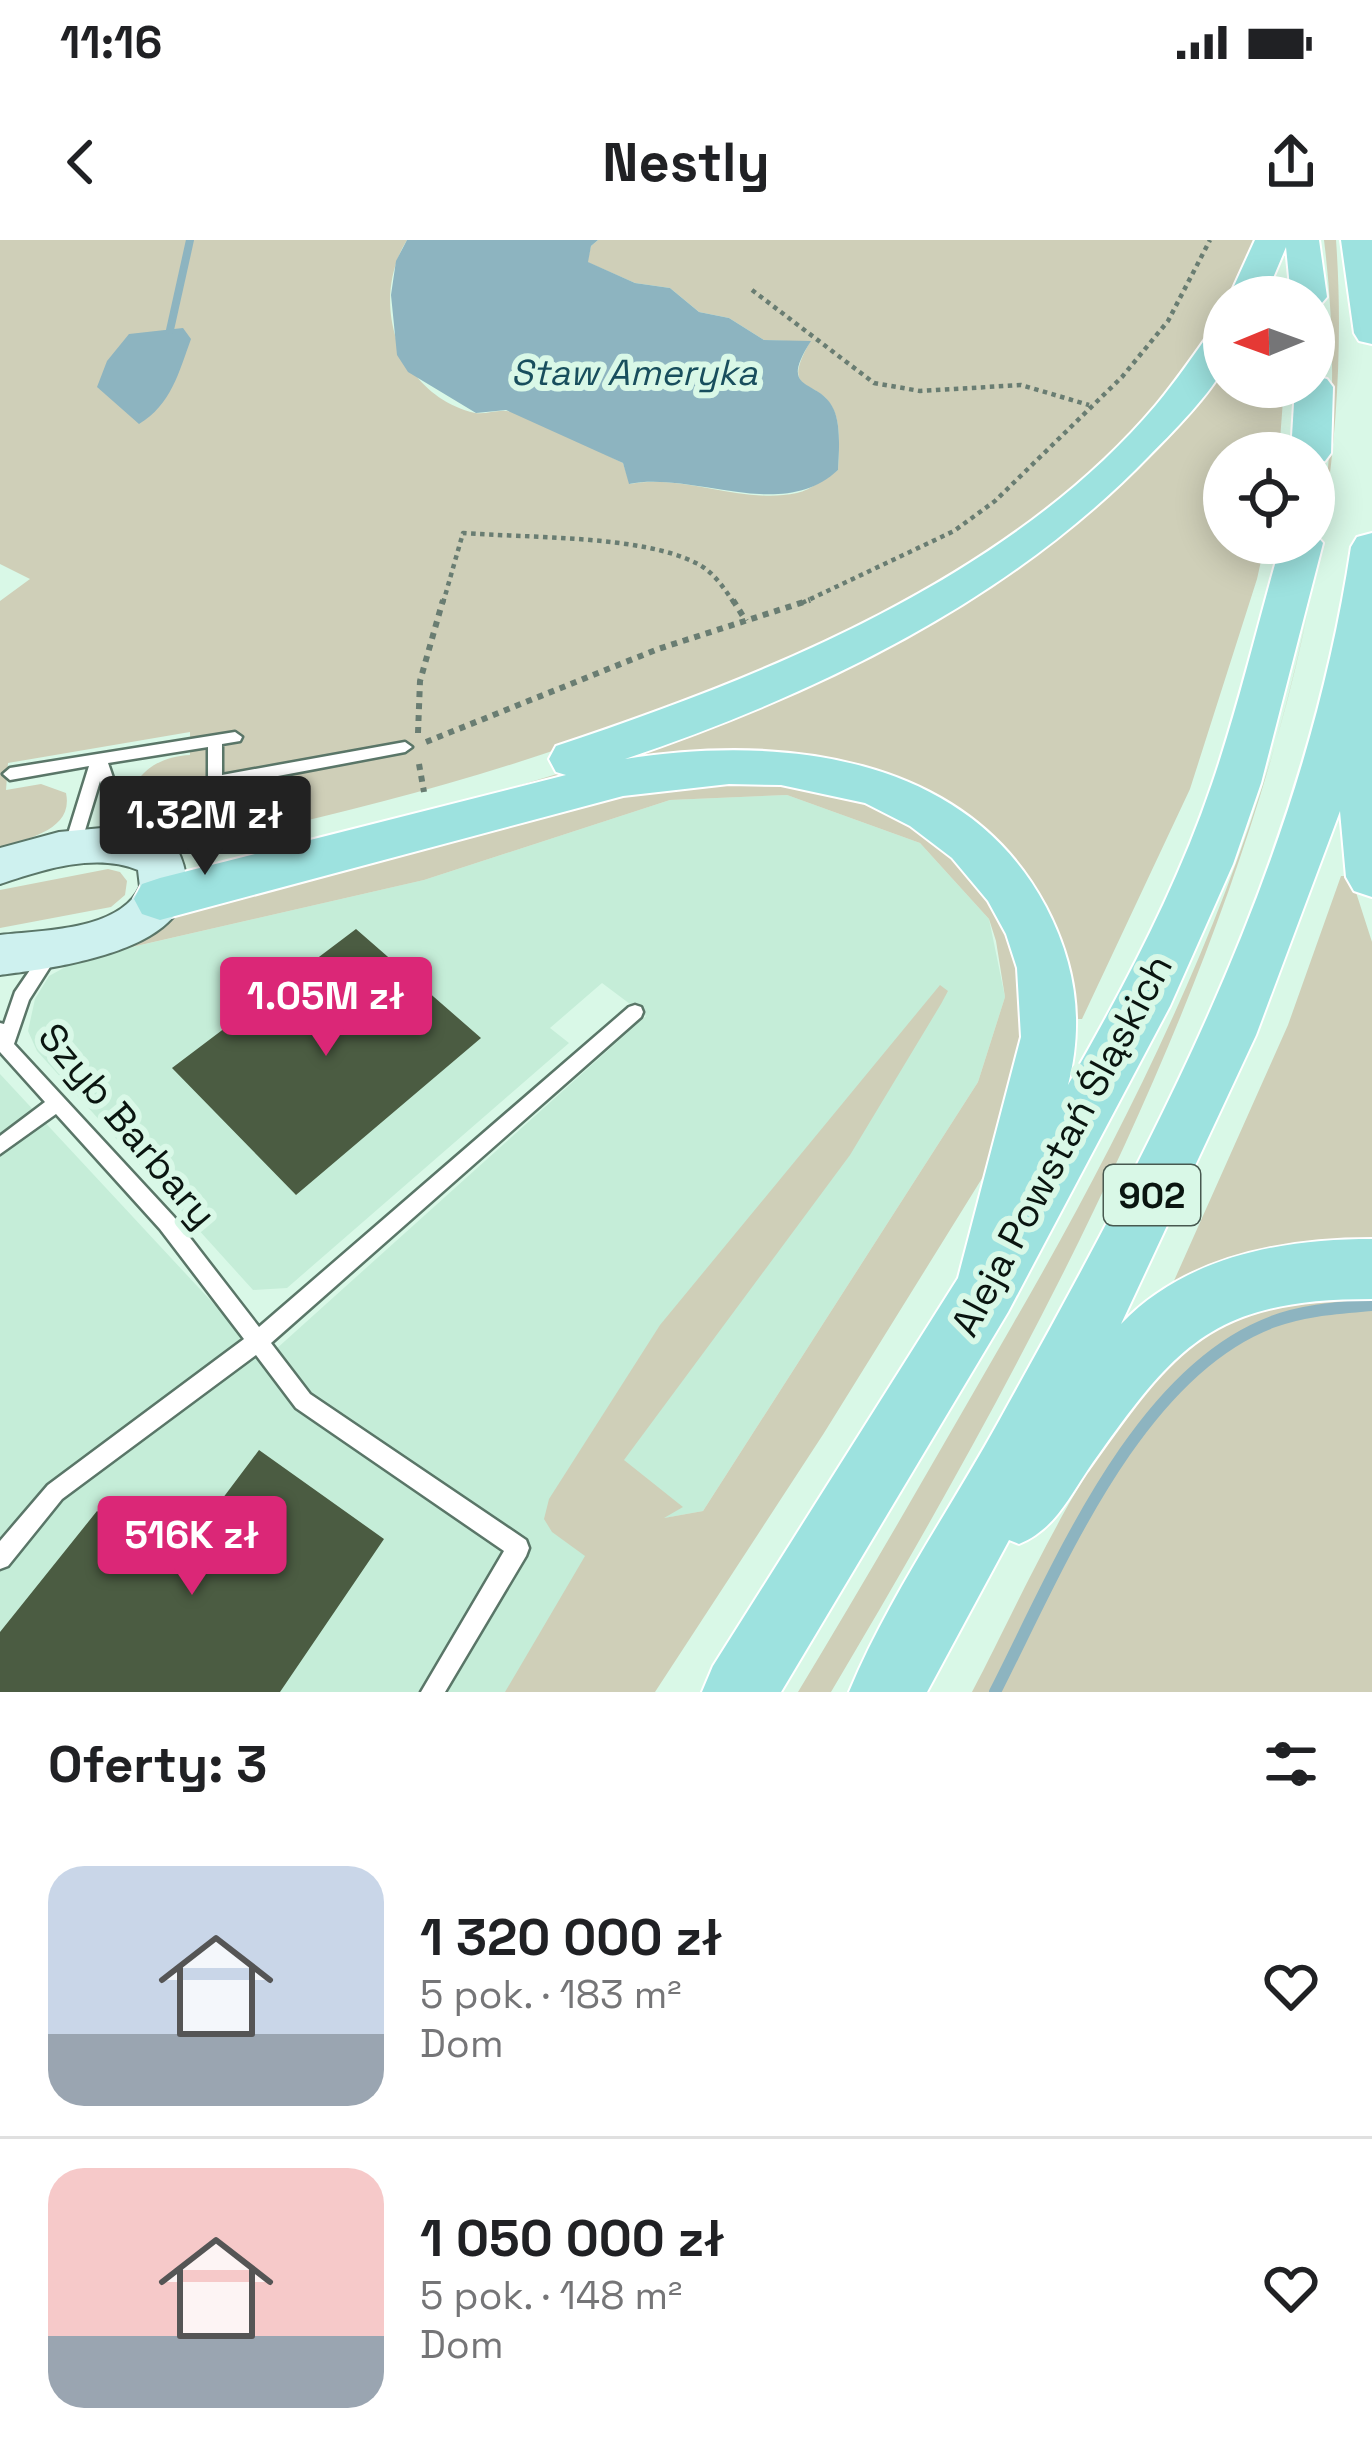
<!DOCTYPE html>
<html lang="pl">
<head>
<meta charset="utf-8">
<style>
  :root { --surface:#fff; --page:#f6f6f6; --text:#202124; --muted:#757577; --line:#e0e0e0; --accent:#db2777 }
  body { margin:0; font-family:"Space Grotesk",sans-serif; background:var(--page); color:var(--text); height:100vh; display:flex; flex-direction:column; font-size:45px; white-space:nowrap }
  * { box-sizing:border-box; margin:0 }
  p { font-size:39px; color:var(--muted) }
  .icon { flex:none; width:66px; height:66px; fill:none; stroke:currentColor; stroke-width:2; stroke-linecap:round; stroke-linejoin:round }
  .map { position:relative; height:1452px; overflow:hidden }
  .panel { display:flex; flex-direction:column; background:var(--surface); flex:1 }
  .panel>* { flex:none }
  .needle { width:78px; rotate:269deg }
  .tools { position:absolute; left:1203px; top:36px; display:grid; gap:24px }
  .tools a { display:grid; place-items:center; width:132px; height:132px; border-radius:50%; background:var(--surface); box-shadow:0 6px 30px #0003; font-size:60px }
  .price { position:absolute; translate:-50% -102px; padding:0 27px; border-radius:12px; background:var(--accent); color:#fff; font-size:39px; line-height:78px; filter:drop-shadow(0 3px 6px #0008) }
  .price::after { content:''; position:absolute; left:50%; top:72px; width:36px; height:27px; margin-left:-18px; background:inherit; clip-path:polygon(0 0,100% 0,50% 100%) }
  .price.on { background:#222; color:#fff }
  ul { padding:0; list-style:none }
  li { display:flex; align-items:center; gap:36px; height:300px; padding:0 48px }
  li+li { border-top:3px solid var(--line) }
  li span { display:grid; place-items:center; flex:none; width:336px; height:240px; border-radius:36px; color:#555 }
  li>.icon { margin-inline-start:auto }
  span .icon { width:144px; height:144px; fill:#fffc; stroke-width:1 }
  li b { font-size:51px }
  h2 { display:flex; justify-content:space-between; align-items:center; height:144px; padding:0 48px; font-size:51px }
  .status { display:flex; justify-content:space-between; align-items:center; height:84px; padding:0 60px; background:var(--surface); direction:ltr }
  .status svg { height:33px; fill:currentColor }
  header { display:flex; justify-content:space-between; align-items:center; height:156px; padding:0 48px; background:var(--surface); font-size:54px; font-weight:700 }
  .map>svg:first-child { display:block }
  .built { fill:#c5edd8 }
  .green { fill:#cfcfb8 }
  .water { fill:#8db4c0 }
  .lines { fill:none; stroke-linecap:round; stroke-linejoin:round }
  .stream-far1 { stroke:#8db4c0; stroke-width:8 }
  .stream { stroke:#8db4c0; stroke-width:12 }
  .building { fill:#4b5c42 }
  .service-casing { stroke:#5a7668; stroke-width:5 }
  .secondary-casing { stroke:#5a7668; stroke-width:4 }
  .primary-casing { stroke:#fff; stroke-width:4 }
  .path-far1 { stroke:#697d72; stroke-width:4.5; stroke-dasharray:4.5 4.5; stroke-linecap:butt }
  .path { stroke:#697d72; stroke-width:6; stroke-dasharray:6 6; stroke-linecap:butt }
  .service { fill:#fff; fill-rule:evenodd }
  .secondary { fill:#cef1ef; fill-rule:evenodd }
  .primary { fill:#9de2df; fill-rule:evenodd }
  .labels { text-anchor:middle; stroke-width:12; stroke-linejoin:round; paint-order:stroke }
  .far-water-label { font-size:36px; font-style:italic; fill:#184e5d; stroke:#d9f8e7 }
  .shield { fill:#d9f8e7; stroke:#485950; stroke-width:3 }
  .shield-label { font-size:36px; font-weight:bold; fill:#0a1510 }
  .street-label { font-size:39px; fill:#0a1510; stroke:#d9f8e7 }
</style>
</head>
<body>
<div class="status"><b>11:16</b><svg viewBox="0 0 49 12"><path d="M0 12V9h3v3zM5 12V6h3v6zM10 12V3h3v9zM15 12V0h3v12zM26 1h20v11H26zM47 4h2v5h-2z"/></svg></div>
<header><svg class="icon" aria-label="back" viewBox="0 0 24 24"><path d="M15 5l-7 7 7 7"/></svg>Nestly<svg class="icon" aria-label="share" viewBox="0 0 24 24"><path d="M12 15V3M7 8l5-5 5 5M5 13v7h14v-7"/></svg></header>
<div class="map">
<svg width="1372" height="1452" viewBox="0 0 1372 1452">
  <rect width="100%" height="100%" fill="#d9f8e7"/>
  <path class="built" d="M787,555L920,603L989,679L1005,757L978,842L703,1271L659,1279L548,1452H0V834L265,1119L646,776L602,743L550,788L569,803L287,1048L253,1050L37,811L28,791L35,759L49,736L80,719L424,640L670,560Z"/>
  <path class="green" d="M0,0H407C368,63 399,155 475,173C487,175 499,168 512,172C550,185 587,205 623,223L630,244C683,233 742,265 797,253C811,250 826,237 838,230C839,213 841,186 834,171C820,136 778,158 810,102L764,100L729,78L699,72L670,48L635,43L587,22L591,6L598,0H1253L1233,57H1224C1224,98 1184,131 1159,162C1052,292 901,371 749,436C564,516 375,570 177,608L146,597C112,556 142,517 190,515V492L8,523L6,550L41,544L66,553C74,590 27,599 0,607V361L30,339L0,324Z
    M1324,0H1336C1372,495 1073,1044 831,1452H798C872,1330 942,1207 1013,1084C1199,762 1372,384 1324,0Z
    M1224,120V147H1284L1279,213H1224V303H1265L1257,339L1190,549L1082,779H1075L1070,745L879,533L775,511H713L642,521L182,635L464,562L597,522L910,387Z
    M680,539L847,548L966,617L1034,741L999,911L824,1193L655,1452H505L585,1316L552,1292L544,1279L549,1259L660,1085L940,745L948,751L941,764L850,915L624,1220L683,1267L664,1278L703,1271L978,842L1005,757L996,701L989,679L920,603L787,555L670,560L424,640L123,709L170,674Z
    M108,629L120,632L127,641L125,655L111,667L0,688V650Z
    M1341,636H1349L1353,643L1372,702V1011L1169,1052L1288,785Z
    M1372,1049V1452H972C1035,1333 1113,1137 1238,1076C1271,1060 1334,1056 1372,1049Z"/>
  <path class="water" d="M407,0H598L591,6L588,22L635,43L670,48L699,72L729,78L764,100L811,101C776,155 820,137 834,170C841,186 839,213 838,230C781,283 695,231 629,244L623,223L506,170L476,173L408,132L397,115L391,55L396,21Z
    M183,88L191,99C179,132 171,165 139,184L97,147L107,121L129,94Z"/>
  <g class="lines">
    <path class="stream-far1" d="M170,90L190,0"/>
    <path class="stream" d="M995,1452C1057,1331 1136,1133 1272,1082C1304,1070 1338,1068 1372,1065"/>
  </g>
  <path class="building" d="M356,689L481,798L296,955L172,828Z
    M259,1210L384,1299L280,1452H0V1392L97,1271L171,1327Z"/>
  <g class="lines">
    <defs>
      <path id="service" d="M235,492L242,497L240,501L222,504V535L405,502L412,507L405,512L215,548L208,542V507L108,523L136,606L133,610H123L100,541L79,610L71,616L63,610L89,526L10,540L3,534L10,528Z
        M49,709L55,711L57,716L29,760L14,804L174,977L259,1087L629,767L635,765L641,767L643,772L641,777L271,1103L310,1154L526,1300L529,1308L526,1316L445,1452H421L504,1311L296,1168L256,1115L62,1259L8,1326L0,1329V1301L48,1245L244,1099L160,989L56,874L0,914V896L45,862L0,812V783L4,784L15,752L43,711Z"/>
      <path id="secondary" d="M102,588L143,594L176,607C229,707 61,727 0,735V695C42,690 119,691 140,647L138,630C95,612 42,630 0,644V608L59,592Z"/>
      <path id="primary" d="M1255,0H1319L1327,57L1321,64L1314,66V57H1291L1286,7L1265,57H1229Z
        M1341,0H1372V104L1359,101L1354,93Z
        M1224,88C1224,98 1227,115 1224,125C1216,149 1168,197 1149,216C1007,363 816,454 625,519C779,495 965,513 1046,667C1076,725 1084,782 1068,845C1123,749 1176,650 1212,544C1239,465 1258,383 1281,303H1314V293L1323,303L1261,543L1233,624L1170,766L1008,1072L781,1452H702L713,1426L958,1038L1021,797L1017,728L1006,694L988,661L952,618L910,586L865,563L781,545L729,544L623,556L160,680L142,674L134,659L142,644L160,638L566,535L556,532L549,519L556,506C766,436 1009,339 1156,165C1176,141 1193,116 1211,91Z
        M1314,136L1327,139L1333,147L1331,213L1325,221L1314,224V213H1291L1295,147H1314Z
        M1372,293V657L1354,651L1346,637L1340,571L1256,795L1121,1084C1186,1016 1282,999 1372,999V1059C1211,1059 1175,1106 1087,1231C1067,1261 1053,1290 1019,1304L1009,1300L927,1452H849C888,1358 950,1270 999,1181C1154,902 1303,627 1351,307L1357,297Z"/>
    </defs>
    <use href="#service" class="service-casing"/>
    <use href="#secondary" class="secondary-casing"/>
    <use href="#primary" class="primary-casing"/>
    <path class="path-far1" d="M752,50L874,143L920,151L1021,145L1089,165
      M443,363L463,293C527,298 641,295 696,323C713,331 724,348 734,363
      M802,363L954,291L995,261L1122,137L1168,81L1210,0"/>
    <path class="path" d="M733,360L746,381
      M418,493L420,441L443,360
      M426,502L658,409L810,360
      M419,524L424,552"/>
    <use href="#service" class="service"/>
    <use href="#secondary" class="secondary"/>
    <use href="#primary" class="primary"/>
  </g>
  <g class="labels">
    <g class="far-water-label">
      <text x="634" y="145">Staw Ameryka</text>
    </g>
    <rect class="shield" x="1104" y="925" width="96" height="60" rx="9"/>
    <g class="shield-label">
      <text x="1152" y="968">902</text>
    </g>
    <g class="street-label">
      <text transform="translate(128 885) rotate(50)" y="14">Szyb Barbary</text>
      <text transform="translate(1061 905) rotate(-62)" y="14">Aleja Powstań Śląskich</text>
    </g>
  </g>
</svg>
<div class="tools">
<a><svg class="needle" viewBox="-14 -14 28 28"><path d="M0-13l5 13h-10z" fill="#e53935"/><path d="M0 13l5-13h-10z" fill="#757577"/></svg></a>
<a><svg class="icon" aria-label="locate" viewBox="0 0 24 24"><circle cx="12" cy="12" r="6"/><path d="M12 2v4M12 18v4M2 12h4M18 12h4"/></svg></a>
</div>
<b class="price on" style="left:205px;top:638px">1.32M zł</b>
<b class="price" style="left:326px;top:819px">1.05M zł</b>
<b class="price" style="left:192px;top:1358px">516K zł</b>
</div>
<section class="panel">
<h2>Oferty: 3<svg class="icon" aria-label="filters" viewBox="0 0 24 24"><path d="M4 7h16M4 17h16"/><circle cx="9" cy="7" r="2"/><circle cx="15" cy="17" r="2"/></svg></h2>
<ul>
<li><span style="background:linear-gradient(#c9d6e8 70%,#9aa5b1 0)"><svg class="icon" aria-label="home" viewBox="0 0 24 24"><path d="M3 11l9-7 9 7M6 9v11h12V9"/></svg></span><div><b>1 320 000 zł</b><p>5 pok. · 183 m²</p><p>Dom</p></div><svg class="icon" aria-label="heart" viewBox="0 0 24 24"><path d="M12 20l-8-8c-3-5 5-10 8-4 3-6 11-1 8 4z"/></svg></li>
<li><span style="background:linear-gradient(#f6c9c9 70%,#9aa5b1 0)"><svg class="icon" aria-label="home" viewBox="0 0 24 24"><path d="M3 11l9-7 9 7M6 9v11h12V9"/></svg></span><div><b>1 050 000 zł</b><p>5 pok. · 148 m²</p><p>Dom</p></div><svg class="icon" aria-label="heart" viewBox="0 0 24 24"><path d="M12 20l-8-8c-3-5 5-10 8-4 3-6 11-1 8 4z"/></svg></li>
</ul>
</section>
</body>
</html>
